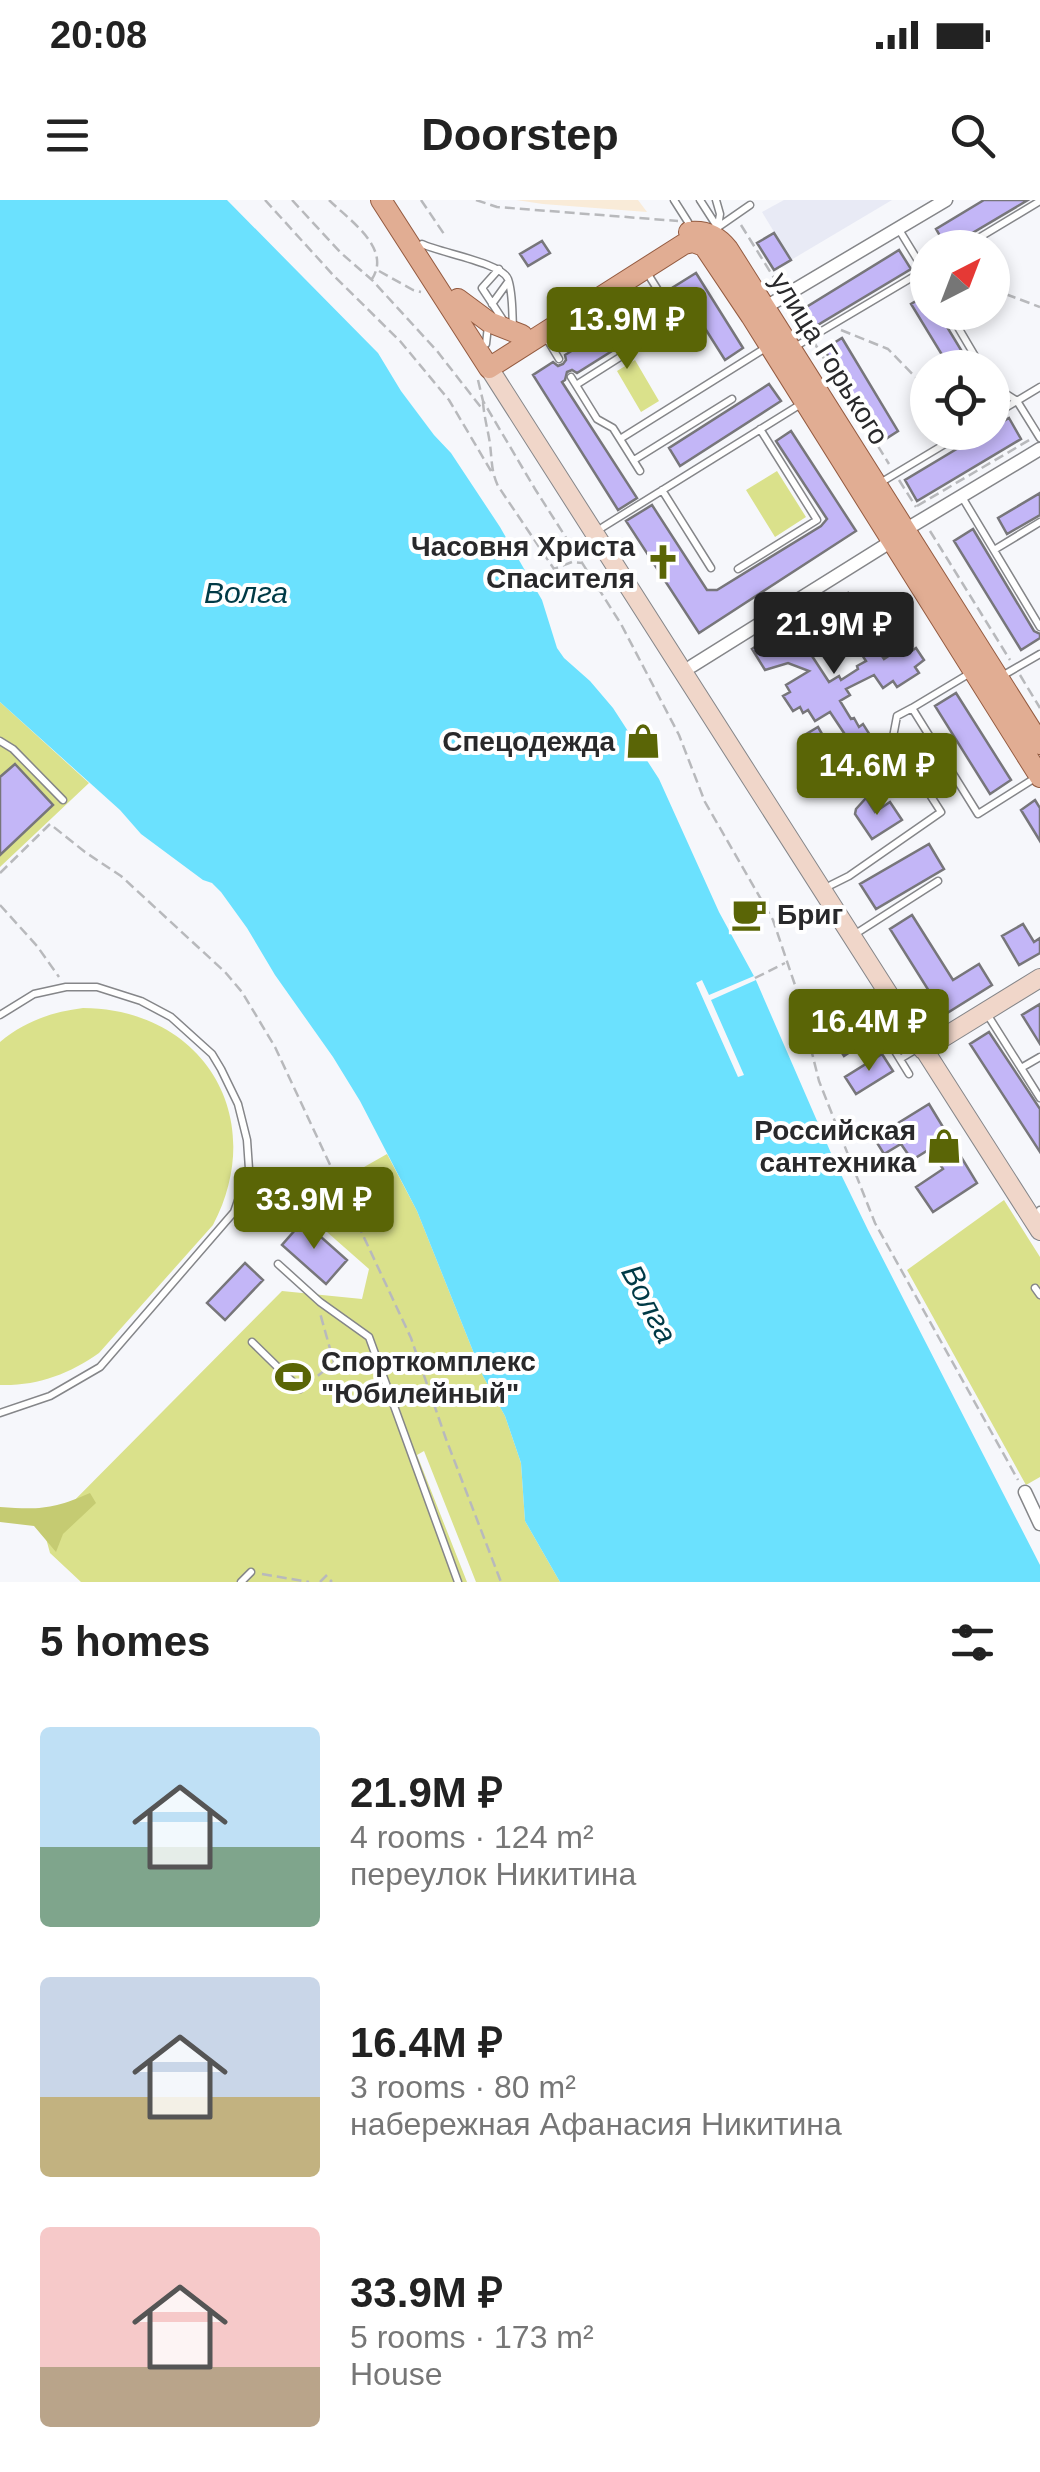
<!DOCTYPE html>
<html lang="en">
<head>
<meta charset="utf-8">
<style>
  :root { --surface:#fff; --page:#f6f6f6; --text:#222; --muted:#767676; --accent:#5a6506 }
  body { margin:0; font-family:Helvetica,sans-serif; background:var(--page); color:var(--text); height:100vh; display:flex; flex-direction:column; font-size:38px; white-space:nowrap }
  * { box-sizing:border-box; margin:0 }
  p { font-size:32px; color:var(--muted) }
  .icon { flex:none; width:55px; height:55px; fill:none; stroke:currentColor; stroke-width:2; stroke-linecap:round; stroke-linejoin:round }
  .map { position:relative; height:1382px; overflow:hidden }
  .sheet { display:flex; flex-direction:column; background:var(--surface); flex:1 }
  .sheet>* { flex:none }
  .needle { width:65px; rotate:42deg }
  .buttons { position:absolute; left:910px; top:30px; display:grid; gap:20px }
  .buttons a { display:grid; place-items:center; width:100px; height:100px; border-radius:50%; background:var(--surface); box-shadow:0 5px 15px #0003; font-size:50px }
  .price { position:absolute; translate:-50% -85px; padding:0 22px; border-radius:10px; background:var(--accent); color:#fff; font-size:32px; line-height:65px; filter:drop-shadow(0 2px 5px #0008) }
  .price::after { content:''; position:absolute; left:50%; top:60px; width:30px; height:22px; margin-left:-15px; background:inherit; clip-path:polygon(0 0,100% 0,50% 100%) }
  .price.on { background:#222; color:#fff }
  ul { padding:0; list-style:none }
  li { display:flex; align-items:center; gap:30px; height:250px; padding:0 40px }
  li span { display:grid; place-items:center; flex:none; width:280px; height:200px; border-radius:10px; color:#555 }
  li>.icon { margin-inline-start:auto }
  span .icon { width:120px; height:120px; fill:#fffc; stroke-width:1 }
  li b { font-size:42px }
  h2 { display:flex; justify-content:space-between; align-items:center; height:120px; padding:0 40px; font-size:42px }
  .status { display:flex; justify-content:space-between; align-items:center; height:70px; padding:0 50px; background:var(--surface); direction:ltr }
  .status svg { height:28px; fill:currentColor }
  header { display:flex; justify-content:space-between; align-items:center; height:130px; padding:0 40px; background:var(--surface); font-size:45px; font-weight:800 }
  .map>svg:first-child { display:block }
  .built { fill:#e8eaf5 }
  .industrial { fill:#f9ebd8 }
  .green { fill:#dae18b }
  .forest { fill:#c5cb72 }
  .water { fill:#6be1fe }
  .pier { fill:#f6f7fb }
  .building { fill:#c3b6f7; stroke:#77767a; stroke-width:2.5 }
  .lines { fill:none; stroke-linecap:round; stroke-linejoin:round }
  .lane-casing { stroke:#858689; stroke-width:9 }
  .street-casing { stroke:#858689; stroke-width:15 }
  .secondary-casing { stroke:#858689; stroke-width:20 }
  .primary-casing { stroke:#945b40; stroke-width:22 }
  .path { stroke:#b8b9bc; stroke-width:2.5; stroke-dasharray:10 5; stroke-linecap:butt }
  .lane { stroke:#fff; stroke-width:6 }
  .street { stroke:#fff; stroke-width:12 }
  .secondary { stroke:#f0d6c9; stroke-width:18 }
  .primary { stroke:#e1ad93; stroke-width:20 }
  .labels { text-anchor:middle; stroke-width:8; stroke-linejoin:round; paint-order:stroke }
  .street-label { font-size:28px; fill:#29292b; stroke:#fff }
  .poi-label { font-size:28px; font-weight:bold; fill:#29292b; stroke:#fff; text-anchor:end }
  .water-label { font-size:30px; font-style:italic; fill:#003a46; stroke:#fff }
</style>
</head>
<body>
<div class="status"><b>20:08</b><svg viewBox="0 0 49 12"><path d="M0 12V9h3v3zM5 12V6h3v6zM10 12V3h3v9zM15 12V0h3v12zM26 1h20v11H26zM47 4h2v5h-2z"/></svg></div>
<header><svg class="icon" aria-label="menu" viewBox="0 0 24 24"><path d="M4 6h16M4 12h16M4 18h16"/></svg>Doorstep<svg class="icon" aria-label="search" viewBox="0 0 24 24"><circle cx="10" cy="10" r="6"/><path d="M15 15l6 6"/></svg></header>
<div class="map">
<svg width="1040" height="1382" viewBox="0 0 1040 1382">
  <rect width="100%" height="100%" fill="#f6f7fb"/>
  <path class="built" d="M784,0H892L791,60L762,12Z"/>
  <path class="industrial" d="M516,0H638L647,12L543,4Z"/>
  <path class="green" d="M635,160L659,201L641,212L617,171Z
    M777,271L806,317L775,337L746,290Z
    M0,502L89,583L0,667Z
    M83,808C204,809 269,918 213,1025L99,1153C69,1174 38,1186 0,1185V842C25,821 52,812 83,808Z
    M387,954L417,1011L483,1176L505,1216L521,1263L525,1321L560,1382H476L424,1251L417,1255L467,1382H81L50,1353L44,1331L282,1091L362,1099L369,1069L319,1025L306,980L350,975Z
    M1004,1000L1040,1057V1277L1026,1285L907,1070Z"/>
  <path class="forest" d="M90,1293L96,1303L63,1334L56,1352L34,1326L0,1322V1307C40,1310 54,1309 90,1293Z"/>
  <path class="water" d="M0,0H227L378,153L401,191L434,235L451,253L500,327L542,400L557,448L564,458L590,481L613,508L659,579L719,712L755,778L834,960L868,1030L1040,1365V1382H560L525,1321L521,1263L505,1216L483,1176L417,1011L360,901L333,857L275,775L247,728L221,692L212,683L203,680L141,634L120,610L0,502Z"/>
  <path class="pier" d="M754,776L756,780L711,800L744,875L738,877L696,783L702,780L709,795Z"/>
  <path class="building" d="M984,0H1028L947,48L936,29Z
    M774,33L791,60L774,70L757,43Z
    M542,41L550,53L528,66L520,54Z
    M899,50L911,69L811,129L800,111Z
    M696,73L743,148L725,160L689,103L678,110L671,106L666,111V117L577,173L572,170L567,172L565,180L562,182L637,298L618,310L533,175L553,162L558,166L563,164L566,160L565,155L655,99L660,102L665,100L667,91Z
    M928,94V112H938L972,168H950L911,104Z
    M842,138L898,231L881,242L824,149Z
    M769,184L781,201L680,266L669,248Z
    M1009,218L1021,239L917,301L905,280L985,232H992V228Z
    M791,231L856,331L699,433L626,321L652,305L707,390H717L821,326L827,319L776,241Z
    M1040,293V315L1007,334L998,318Z
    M973,329L1034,431L1040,434V438L1021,450L954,341Z
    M848,393L866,422L846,434L844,430L813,450L815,454L812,456L829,482L839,476L841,480L858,469L857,466L866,461L862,455L876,447L884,459L902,447L907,454L916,448L924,460L915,467L919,473L897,487L893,481L883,488L874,475L846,489L850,495L840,501L851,519L854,518L859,527L863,524L870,535L859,542L869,559L865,562L872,573L863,579L864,582L854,589L827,548L846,536L830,512L815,521L808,510L803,513L800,507L793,511L783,496L790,492L786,485L809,471L788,463L765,470L752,449L800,419L808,420Z
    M956,493L1011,580L990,594L935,506Z
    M818,527L829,546L814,555L803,536Z
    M15,564L53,605L0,655V577Z
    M866,598L875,612L890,602L902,620L872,639L855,614L856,609Z
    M1035,600L1040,608V641L1021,610Z
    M929,644L944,669L876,709L860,684Z
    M912,715L953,780L979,764L992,785L944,815L890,729Z
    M1023,724L1034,742L1040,738V753L1019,765L1002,736Z
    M856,800L877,834L844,856L822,822Z
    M1040,804V844L1022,815Z
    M989,832L1040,909V952L970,844Z
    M882,854L893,871L856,894L845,877Z
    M929,904L977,983L933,1012L916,987L943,969L930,949L912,960L901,944L884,954L874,938Z
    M303,1021L347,1060L326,1084L282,1045Z
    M245,1063L263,1080L225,1120L207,1103Z"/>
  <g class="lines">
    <defs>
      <path id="lane" d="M674,0L688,22L687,28
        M700,0L718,28
        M716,0L720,14L718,26
        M898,28L928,77
        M714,30L750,5
        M422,44C441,53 502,63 508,79C513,93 512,112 513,127
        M962,48L1040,1
        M499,69L482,88L503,120
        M646,71L661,95
        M492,104L508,82
        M949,112L982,168
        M547,139L559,159
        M486,144L488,126
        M793,148L928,68
        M571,177L597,219L613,228L640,271
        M576,185L677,121L672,113
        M992,185L1017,201L1040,238
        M992,216L1040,187
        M620,239L767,147
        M634,260L732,199
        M880,283L965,232
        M662,290L711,368
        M962,297L1040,427
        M603,327L801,204
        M994,350L1040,322
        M738,369L817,320L760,229
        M972,472L912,508L978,614L1035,578
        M1002,476L1040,454
        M0,541L13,549L63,600
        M831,685L849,676L941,612L893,537L897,516L912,508
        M860,731L938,681
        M863,799L909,874
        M987,814L1040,898
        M0,815L34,794L66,787H97L141,801L171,817L212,854L221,869L238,904L247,940L249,969L234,1012L100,1167L50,1196L0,1213
        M900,859L915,850H922
        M1021,868L1040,857
        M1040,1011V1010
        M278,1064L320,1102L369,1137L458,1382
        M1035,1088L1040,1095
        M252,1142L300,1189
        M241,1382L251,1372"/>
      <path id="street" d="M759,111L946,0
        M905,330L1040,249
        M692,466L892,341
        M1025,1292L1040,1324"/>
      <path id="secondary" d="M489,168L1040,1031
        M923,850L1040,778"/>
      <path id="primary" d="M381,0L489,168
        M689,32C706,30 718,36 728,49L1040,544
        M458,99L489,122L522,135
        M489,168L684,44L693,42L704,46L751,116L1040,577"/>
    </defs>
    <use href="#lane" class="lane-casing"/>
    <use href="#street" class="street-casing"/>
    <use href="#secondary" class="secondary-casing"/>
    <use href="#primary" class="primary-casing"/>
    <path class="path" d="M265,0L334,76L400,141L449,200L491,271
      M292,0L341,53L372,80L437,151L483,210
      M329,0C349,20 392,48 372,79
      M421,0L444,34
      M476,0L497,7L678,21
      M741,25L779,86
      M379,71L413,90L421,92
      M992,89L1040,107
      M791,105L805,128
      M841,130L888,149L928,190
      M815,144L889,264
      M478,180L483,201L535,289L621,424L679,535L705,602L773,720L795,785L819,881L875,1023L1018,1280
      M483,202C484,217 488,230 490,244C492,260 491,271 498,286L554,369L572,362L582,363
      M899,280L916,307
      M917,306L1031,239
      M930,331L1010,460
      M1020,475L1040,508
      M0,673L50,624L85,652L121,676L225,772L242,792L275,847L411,1138L446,1239L501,1382
      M0,705L37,746L59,777
      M755,778L785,763
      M306,1185L334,1163L320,1113
      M262,1374L309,1382
      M320,1382L327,1375
      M330,1382L332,1380"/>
    <use href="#lane" class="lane"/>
    <use href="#street" class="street"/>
    <use href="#secondary" class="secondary"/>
    <use href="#primary" class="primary"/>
  </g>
  <defs>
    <symbol id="church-bare" viewBox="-9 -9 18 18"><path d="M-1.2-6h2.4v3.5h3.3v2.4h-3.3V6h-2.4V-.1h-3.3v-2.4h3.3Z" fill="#5a6506" stroke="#fff" stroke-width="2.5" paint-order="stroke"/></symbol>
    <symbol id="shop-bare" viewBox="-9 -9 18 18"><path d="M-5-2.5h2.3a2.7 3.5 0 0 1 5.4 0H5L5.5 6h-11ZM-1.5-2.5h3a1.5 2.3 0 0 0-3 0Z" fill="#5a6506" stroke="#fff" stroke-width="2.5" paint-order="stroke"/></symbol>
    <symbol id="cafe-bare" viewBox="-9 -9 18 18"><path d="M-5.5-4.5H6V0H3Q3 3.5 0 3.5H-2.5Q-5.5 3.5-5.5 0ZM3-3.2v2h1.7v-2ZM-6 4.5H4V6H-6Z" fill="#5a6506" stroke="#fff" stroke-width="2.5" paint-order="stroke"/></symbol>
    <symbol id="stadium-bare" viewBox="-9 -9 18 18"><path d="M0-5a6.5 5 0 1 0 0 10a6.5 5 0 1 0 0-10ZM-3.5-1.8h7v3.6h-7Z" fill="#5a6506" stroke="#fff" stroke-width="2.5" paint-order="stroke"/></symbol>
  </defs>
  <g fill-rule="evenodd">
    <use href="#church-bare" x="638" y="337" width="50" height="50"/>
    <use href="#shop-bare" x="618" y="516" width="50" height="50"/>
    <use href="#cafe-bare" x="724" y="689" width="50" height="50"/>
    <use href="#shop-bare" x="919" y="921" width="50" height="50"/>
    <use href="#stadium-bare" x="268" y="1152" width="50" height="50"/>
  </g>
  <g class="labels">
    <g class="street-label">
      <text transform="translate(830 158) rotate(58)" y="10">улица Горького</text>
    </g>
    <g class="poi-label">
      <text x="635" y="356">Часовня Христа<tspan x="635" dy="32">Спасителя</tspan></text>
      <text x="615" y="551">Спецодежда</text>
      <text x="777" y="724" text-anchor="start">Бриг</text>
      <text x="916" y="940">Российская<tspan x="916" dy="32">сантехника</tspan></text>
      <text x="321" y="1171" text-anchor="start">Спорткомплекс<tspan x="321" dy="32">"Юбилейный"</tspan></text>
    </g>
    <g class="water-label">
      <text x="246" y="403">Волга</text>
      <text transform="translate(649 1104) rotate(62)" y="10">Волга</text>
    </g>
  </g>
</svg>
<div class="buttons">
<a><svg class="needle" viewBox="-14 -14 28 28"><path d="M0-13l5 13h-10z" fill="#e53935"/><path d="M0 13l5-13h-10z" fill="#767676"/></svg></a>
<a><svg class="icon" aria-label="locate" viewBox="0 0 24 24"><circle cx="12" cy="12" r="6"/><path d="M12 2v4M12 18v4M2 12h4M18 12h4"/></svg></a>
</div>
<b class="price" style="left:627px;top:172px">13.9M ₽</b>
<b class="price on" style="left:834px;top:477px">21.9M ₽</b>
<b class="price" style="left:877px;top:618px">14.6M ₽</b>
<b class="price" style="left:869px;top:874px">16.4M ₽</b>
<b class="price" style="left:314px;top:1052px">33.9M ₽</b>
</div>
<section class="sheet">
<h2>5 homes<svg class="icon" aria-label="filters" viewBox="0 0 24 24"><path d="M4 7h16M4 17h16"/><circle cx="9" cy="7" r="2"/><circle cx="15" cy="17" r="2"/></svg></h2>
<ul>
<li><span style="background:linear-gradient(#bfe0f5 60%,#7fa58c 0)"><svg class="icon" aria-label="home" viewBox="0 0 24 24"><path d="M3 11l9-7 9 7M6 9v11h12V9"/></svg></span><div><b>21.9M ₽</b><p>4 rooms · 124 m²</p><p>переулок Никитина</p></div></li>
<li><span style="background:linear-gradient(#c9d6e8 60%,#c2b280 0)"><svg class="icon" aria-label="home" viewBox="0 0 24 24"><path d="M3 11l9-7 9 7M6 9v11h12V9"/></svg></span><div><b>16.4M ₽</b><p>3 rooms · 80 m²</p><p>набережная Афанасия Никитина</p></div></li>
<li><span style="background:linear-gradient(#f6c9c9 70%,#b9a48a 0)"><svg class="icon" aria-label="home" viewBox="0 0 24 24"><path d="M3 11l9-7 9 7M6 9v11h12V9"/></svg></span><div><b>33.9M ₽</b><p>5 rooms · 173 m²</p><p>House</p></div></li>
</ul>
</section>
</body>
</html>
